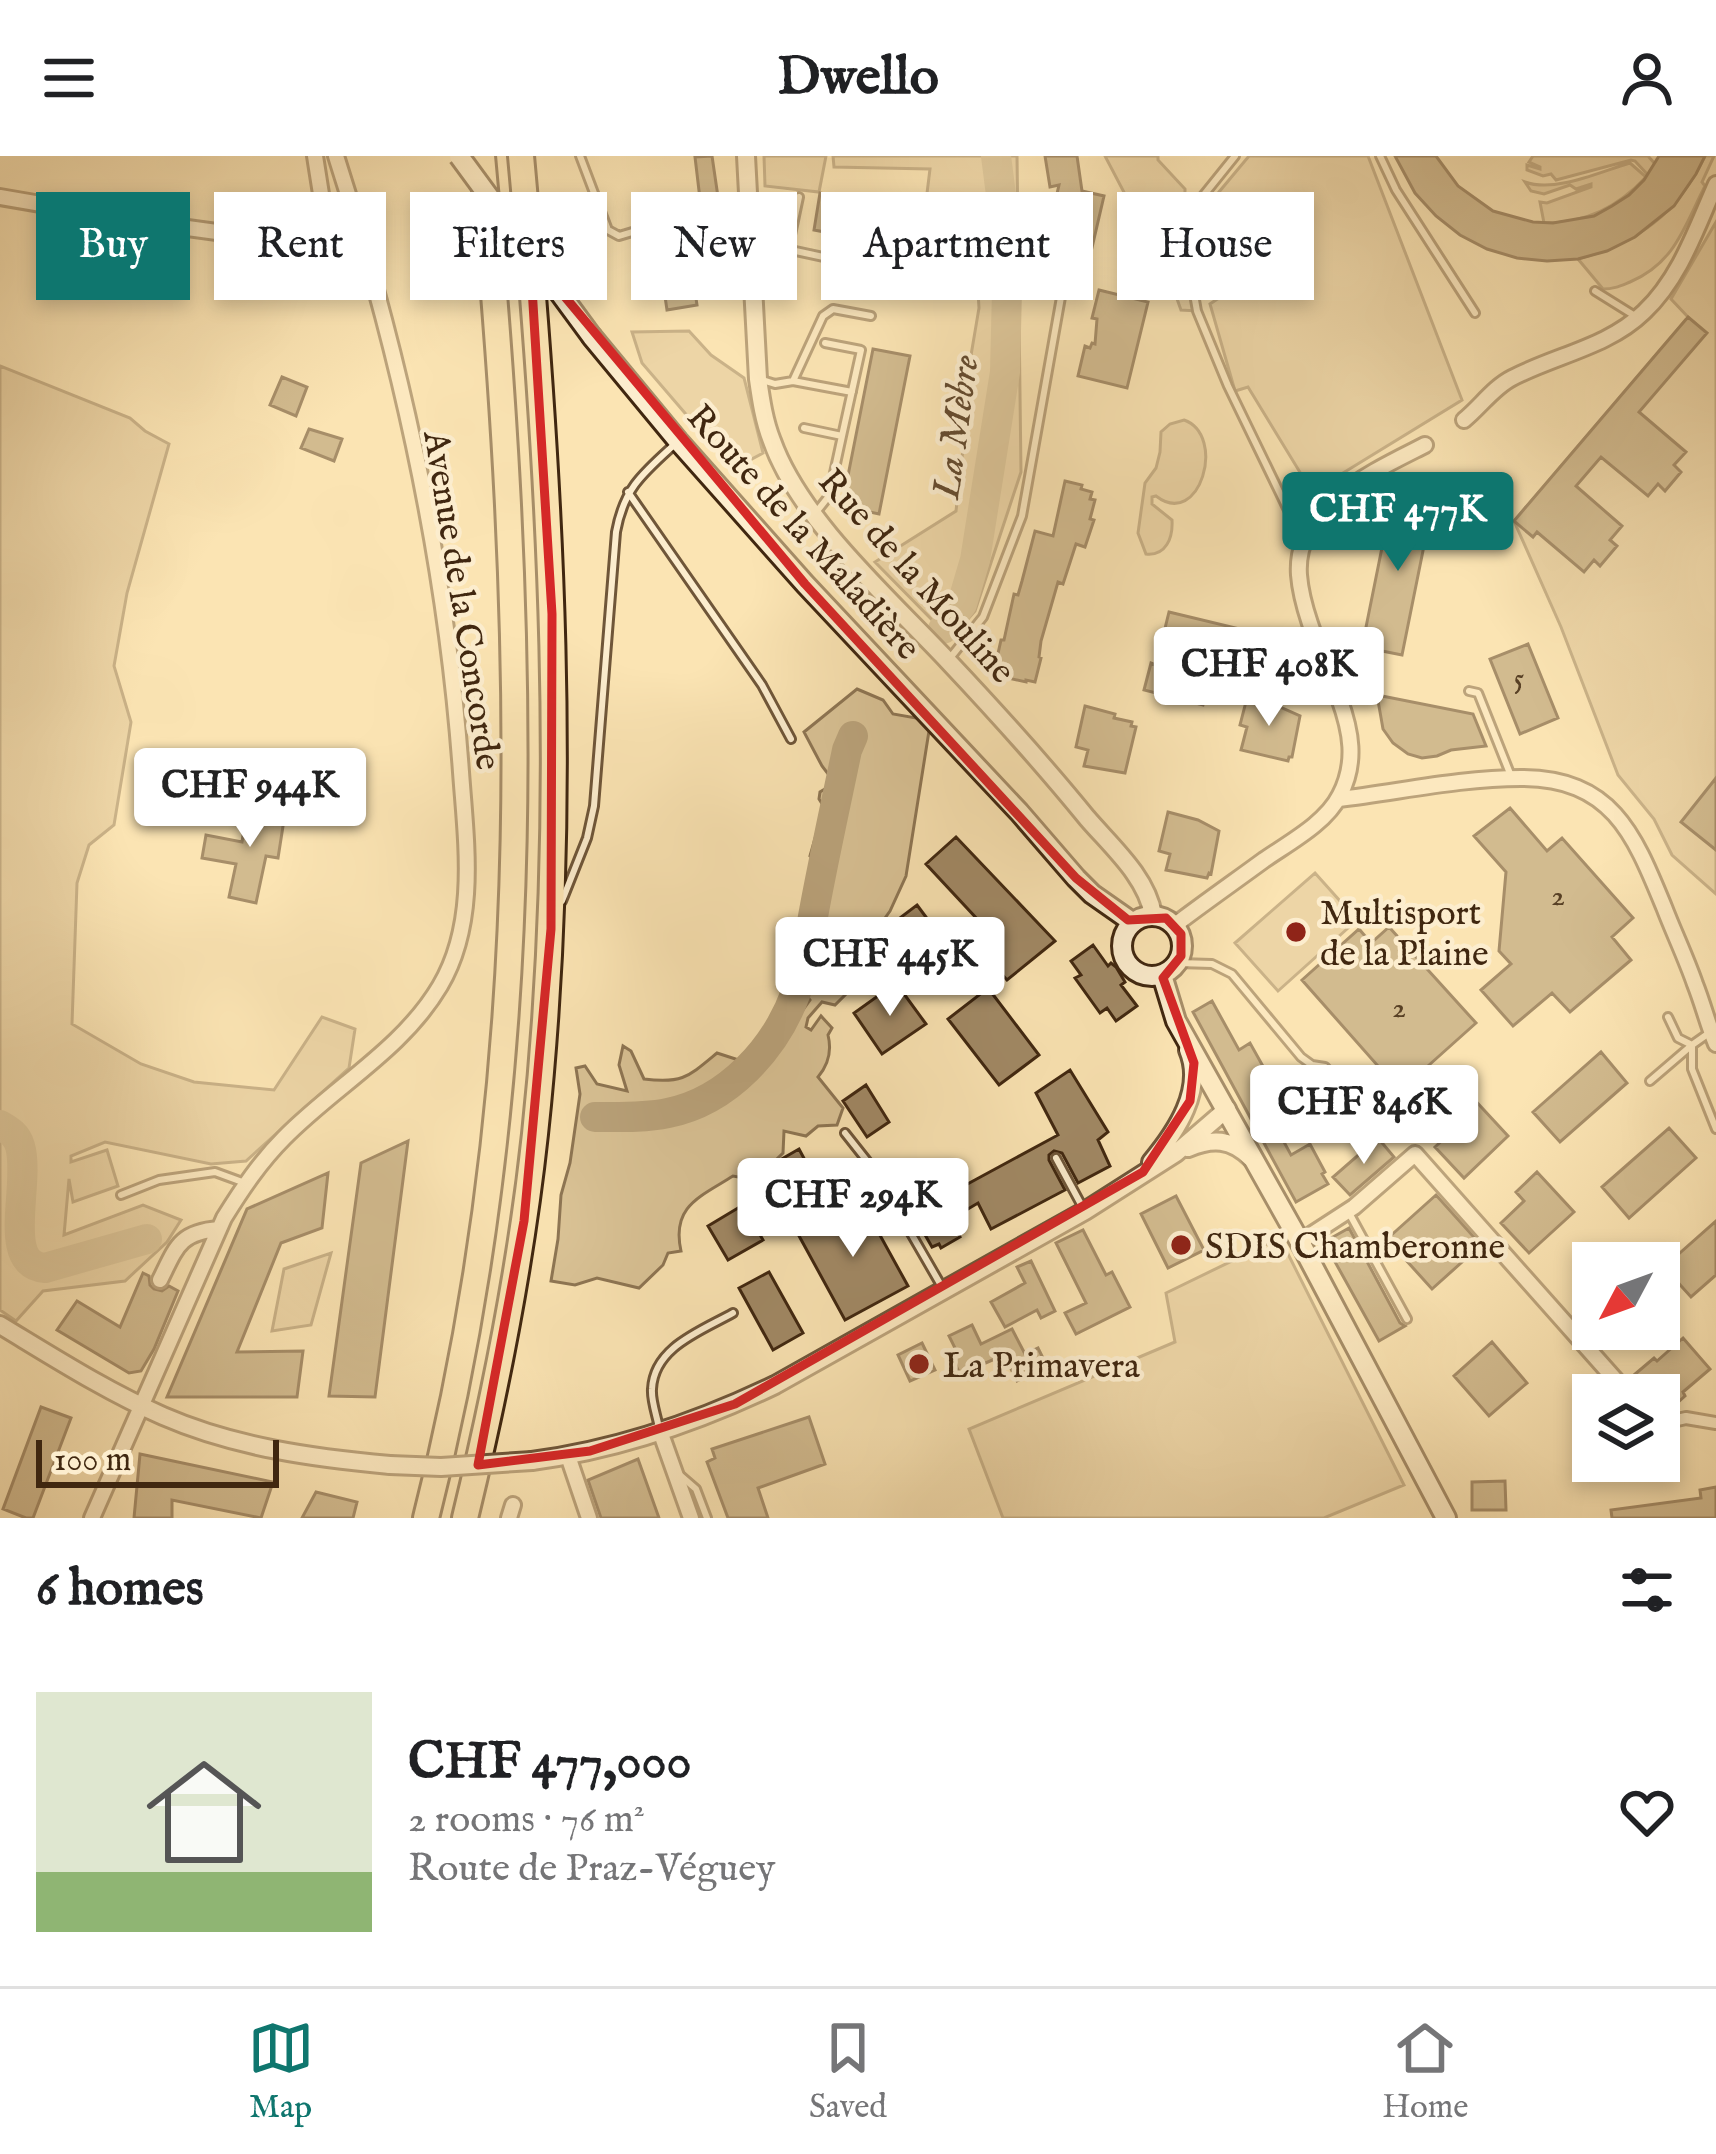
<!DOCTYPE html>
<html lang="en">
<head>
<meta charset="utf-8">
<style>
  :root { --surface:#fff; --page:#f6f6f6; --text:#202124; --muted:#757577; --line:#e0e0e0; --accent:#0f766e }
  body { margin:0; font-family:"IM FELL English",serif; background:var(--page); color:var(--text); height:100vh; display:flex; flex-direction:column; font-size:45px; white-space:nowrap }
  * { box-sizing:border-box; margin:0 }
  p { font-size:39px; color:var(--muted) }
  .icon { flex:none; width:66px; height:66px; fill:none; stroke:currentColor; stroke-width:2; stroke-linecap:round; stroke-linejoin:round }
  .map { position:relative; height:1362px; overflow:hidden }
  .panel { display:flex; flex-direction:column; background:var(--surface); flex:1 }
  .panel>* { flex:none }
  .banner { position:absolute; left:36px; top:36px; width:1644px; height:108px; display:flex; gap:24px }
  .needle { width:78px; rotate:229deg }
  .controls { position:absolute; left:1572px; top:1086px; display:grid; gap:24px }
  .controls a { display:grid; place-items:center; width:108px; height:108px; border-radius:0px; background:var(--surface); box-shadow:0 6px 18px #0003; font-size:60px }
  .scale { position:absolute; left:36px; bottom:30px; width:243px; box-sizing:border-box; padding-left:12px; border:6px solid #402710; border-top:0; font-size:33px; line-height:42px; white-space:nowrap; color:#402710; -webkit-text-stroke:9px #fcedce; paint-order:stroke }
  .price { position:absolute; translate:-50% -102px; padding:0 27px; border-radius:12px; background:#fff; color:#222; font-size:39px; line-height:78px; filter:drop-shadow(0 3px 6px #0008) }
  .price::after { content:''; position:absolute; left:50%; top:72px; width:36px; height:27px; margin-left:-18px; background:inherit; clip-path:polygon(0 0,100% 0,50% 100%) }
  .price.active { background:var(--accent); color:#fff }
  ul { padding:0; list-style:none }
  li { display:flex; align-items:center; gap:36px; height:300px; padding:0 36px }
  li+li { border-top:3px solid var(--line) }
  li span { display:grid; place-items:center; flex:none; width:336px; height:240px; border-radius:0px; color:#555 }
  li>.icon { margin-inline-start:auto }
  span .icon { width:144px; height:144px; fill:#fffc; stroke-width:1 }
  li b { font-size:51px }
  h2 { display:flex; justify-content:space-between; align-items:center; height:144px; padding:0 36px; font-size:51px }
  .tag { padding:0 42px; border-radius:0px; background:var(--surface); box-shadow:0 6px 18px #0003; font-size:42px; line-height:108px }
  .tag.active { background:var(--accent); color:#fff }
  header { display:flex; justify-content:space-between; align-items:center; height:156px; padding:0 36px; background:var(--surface); font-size:54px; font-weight:700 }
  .dock { display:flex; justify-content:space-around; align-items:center; height:168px; border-top:3px solid var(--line); background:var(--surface); font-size:33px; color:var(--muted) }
  .dock a { display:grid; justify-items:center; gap:6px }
  .dock .active { color:var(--accent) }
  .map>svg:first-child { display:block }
  .green { fill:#dbc497; stroke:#8e7654; stroke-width:3 }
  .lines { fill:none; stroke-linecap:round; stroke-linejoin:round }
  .river { stroke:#bba47c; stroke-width:30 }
  .building { fill:#a18965; stroke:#402710; stroke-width:3 }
  .service-casing { stroke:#6f5639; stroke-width:12 }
  .pedestrian-casing { stroke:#6f5639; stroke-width:16 }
  .minor-casing { stroke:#6f5639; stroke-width:20 }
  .tertiary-casing { stroke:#6f5639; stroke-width:22 }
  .secondary-casing { stroke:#402710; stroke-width:24 }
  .motorway-casing { stroke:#402710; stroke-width:30 }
  .service { stroke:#fcedce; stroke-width:6 }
  .pedestrian { stroke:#fcedce; stroke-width:10 }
  .minor { stroke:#fcedce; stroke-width:14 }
  .tertiary { stroke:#fcedce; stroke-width:16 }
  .secondary { stroke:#fcedce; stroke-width:18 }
  .motorway { stroke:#fbe4b3; stroke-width:24 }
  .tertiary-bridge-casing { stroke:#6f5639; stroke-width:22; stroke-linecap:butt }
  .secondary-bridge-casing { stroke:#402710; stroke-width:24; stroke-linecap:butt }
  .tertiary-bridge { stroke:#fcedce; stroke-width:16 }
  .secondary-bridge { stroke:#fcedce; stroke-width:18 }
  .marked { fill:none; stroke:#d62828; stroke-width:9; stroke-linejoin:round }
  .poi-dot { fill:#8f2418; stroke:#fcedce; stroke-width:4.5 }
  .labels { text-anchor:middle; stroke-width:9; stroke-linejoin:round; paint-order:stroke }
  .number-label { font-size:30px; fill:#584025 }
  .street-label { font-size:36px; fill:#402710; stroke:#fcedce }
  .poi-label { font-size:36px; fill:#402710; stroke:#fcedce; text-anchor:start }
  .water-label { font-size:39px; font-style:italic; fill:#654c30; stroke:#fcedce }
</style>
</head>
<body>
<header><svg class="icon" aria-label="menu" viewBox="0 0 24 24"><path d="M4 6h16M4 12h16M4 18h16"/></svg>Dwello<svg class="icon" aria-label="person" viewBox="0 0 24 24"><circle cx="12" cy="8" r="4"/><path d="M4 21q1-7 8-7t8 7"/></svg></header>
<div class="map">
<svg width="1716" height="1362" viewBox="0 0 1716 1362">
  <rect width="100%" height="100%" fill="#fbe4b3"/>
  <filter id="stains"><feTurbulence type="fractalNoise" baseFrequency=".00167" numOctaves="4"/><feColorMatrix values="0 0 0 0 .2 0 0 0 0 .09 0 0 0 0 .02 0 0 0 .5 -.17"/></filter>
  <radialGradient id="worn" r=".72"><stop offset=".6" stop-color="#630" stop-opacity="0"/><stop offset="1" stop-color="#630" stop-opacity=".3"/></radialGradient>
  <path class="green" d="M764,0H826L819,36L765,30Z
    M833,0H1017L1021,316L975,455L952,481L945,477L875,406L956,355L965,275L966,229L979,152L975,84L957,79L922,78L930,13L834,11Z
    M1105,0H1158V4L1185,33L1184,83L1197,155L1181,154L1171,126Z
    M1249,0H1368L1462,244L1312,336L1248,231L1235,235L1210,148L1264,112L1219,36Z
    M1533,0H1648L1655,8L1648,19L1635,5L1631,4L1556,24L1551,18L1543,20L1527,14V9L1540,13V11L1529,6Z
    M1705,0H1714L1702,26L1705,30C1684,71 1675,107 1630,126C1620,130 1614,133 1603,133L1578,103C1639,86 1677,58 1705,0Z
    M1630,7L1646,21C1618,51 1586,67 1544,67L1540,46L1547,47L1591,31V28L1576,33L1570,29L1544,38L1531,35L1525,26C1555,37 1599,16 1630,7Z
    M1716,66V738L1672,699L1654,663L1618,619L1561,471L1514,365L1688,161L1671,143Z
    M689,175L711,199L744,222L763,297L733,313L642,207L632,176Z
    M0,210L130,262L145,275L169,288L127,437L114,510L131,566L114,669L89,689L77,727L72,868L141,908L194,926L274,934L322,861L355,873L349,912L246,1005L211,1008L105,986L71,1000V1006L107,994L118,1030L73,1046L69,1023L64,1079L143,1049L181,1064L167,1086L125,1125L43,1135L16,1165L0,1154Z
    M1184,264C1227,279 1200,374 1156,340L1152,341V348L1172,364C1173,382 1166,400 1146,398L1138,377L1145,327L1156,312L1160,296L1161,276L1170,268Z
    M857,533L883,544L893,558L922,563L929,575L906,720L890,755L875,776L867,817L835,849L822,846L808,862L806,871L811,874L821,860L832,872L828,879C832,895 829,908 818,921L843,952L837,969L818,970L806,980L784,975L783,997L755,1024L733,1020C700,1041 671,1050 681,1095L668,1097L663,1109L639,1132L597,1122L575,1129L551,1125L558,1083L561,1039L570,1007L580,938L576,912L585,910L597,928L627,935L619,909L623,890L631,895L644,923C682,928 688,921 717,897L754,909L782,883L810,844L796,825L802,807L791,805L786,796L795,781L805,779L806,753L813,748L820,708L810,700L824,651L819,643L820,636L835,627L822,610L804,576Z
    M1315,717L1357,764L1278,835L1235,787Z
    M1273,1085L1284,1090L1404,1329L1324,1362H1003L969,1273L1175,1186L1166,1137Z
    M331,1097L311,1169L272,1175L284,1113Z"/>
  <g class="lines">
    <path class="river" d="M943,473L962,448L975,404L1005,216L1008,93L996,0
      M595,961C619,961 644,962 668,957C728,945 776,892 796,836C805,810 809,782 814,755C824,701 836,647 847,594L853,580
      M0,969C9,974 17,979 20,990C31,1028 0,1109 45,1112L147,1083"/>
  </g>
  <path class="building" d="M712,0L718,41L700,43L695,1Z
    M1045,0H1077L1082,35L1104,40L1084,126L1039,115L1059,29L1050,31Z
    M1395,0H1436L1458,30L1493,55L1533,66L1553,67L1594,60L1612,50L1629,39L1644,24L1659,0H1705L1696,18L1674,50L1635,81L1607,95L1578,103L1547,105L1517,102L1487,93L1460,79L1436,60L1415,37Z
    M820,37L899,52L893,89L814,74Z
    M692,116L697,149L667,154L662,120Z
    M1099,134L1148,146L1127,232L1078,220L1085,190L1090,192L1092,187L1095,188L1097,163L1092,162Z
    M1688,161L1707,177L1639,256L1686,296L1674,309L1681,316L1665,335L1658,328L1648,340L1601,301L1576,330L1622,370L1610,384L1617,390L1600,410L1594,404L1584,416L1537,376L1533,381L1514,365Z
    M873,193L910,200L879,358L842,350Z
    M282,221L307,231L296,260L270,249Z
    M309,273L342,283L334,305L301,292Z
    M1065,325L1082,329L1081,333L1092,336L1090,343L1095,344L1090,363L1094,364L1085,391L1076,388L1063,428L1058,426L1041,485L1039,501L1041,502L1035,526L1026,524V526L1003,521L1005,515L997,513L1000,503L997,502L1001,484H1004L1014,438L1018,439L1022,425L1035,375L1053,380Z
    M1393,337L1433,345L1402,499L1362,491Z
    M1169,456L1240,473L1236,489L1245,492L1241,509L1232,507L1224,543L1206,539L1203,549L1144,534L1151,507L1156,509Z
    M1528,488L1558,562L1520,578L1490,503Z
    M1248,538L1265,542L1264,545L1278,548V550L1300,560L1292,601H1289L1288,605L1241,594L1247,571L1240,569Z
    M1377,539L1473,558L1486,590L1451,594L1437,600L1422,602L1408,598L1393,587L1383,573Z
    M1085,550L1115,558L1114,562L1132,566L1131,570L1136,571L1125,617L1084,610L1088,594L1076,591Z
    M1716,622V694L1681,666Z
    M253,646L286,651L278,702L266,700L256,747L229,741L236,708L202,702L206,679L242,686L245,666H250Z
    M1510,652L1547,695L1562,682L1633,762L1612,781L1631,804L1570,856L1552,837L1513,870L1481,834L1511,808L1499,795L1506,716L1474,680Z
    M1168,656L1198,664L1219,675L1211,718L1209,717L1207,722L1166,714L1170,698L1159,695Z
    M956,681L1055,785L1007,824L978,792L992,779L926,708Z
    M917,749L946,788L904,818L876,780Z
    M1389,771L1476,867L1400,935L1302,824L1359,773L1371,787Z
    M1093,789L1108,810L1111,807L1116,811L1125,826L1121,829L1137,850L1116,865L1107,852L1100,857L1075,822L1081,819L1071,805Z
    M896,827L926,868L882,898L854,857Z
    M988,832L1039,899L999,929L948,863Z
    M1212,845L1239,894L1250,887L1274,930L1258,938L1291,999L1310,988L1325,1016L1322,1018L1328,1028L1296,1046L1193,856Z
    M1601,896L1627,927L1560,986L1533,956Z
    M1070,914L1108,976L1098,984L1110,1010L1078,1027L1062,997L1054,995L1049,999V1004L1065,1034L991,1073L978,1047L956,1060L963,1072L957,1075L960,1081L941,1092L939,1088L932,1091L896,1028L903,1023L900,1019L919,1008L923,1015L928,1011L936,1024L940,1022L949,1038L1058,979L1036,937Z
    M866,929L889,966L867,981L843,945Z
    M1471,940L1508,980L1464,1022L1435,991L1459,969L1450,960Z
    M1669,972L1696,1002L1629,1062L1602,1031Z
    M1378,982L1394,1001L1350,1039L1333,1021Z
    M408,985L375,1241L329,1240L361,1007Z
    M799,993L816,1025L783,1043L766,1012Z
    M1537,1016L1574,1056L1529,1097L1501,1067L1524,1045L1516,1036Z
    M328,1017L322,1072L281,1087L237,1196L303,1195L297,1241H167L247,1053Z
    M1436,1039L1481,1089L1432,1133L1387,1083Z
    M1176,1040L1204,1094L1168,1112L1141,1058Z
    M860,1043L908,1130L845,1164L798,1078Z
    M743,1049L763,1084L728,1104L708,1070Z
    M1716,1065V1119L1691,1141L1664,1111Z
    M1349,1072L1400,1167L1405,1170L1379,1185L1324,1086Z
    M1083,1074L1106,1119L1112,1116L1130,1151L1076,1178L1065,1157L1086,1147L1056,1087Z
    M1031,1105L1055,1155L1041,1162L1037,1154L1005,1171L991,1146L1025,1127L1017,1111Z
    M769,1116L803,1177L773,1194L739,1132Z
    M143,1117L149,1120L150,1129L154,1133L162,1135L169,1130L178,1135L154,1193L141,1215L129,1217L57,1174L77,1145L120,1171Z
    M972,1169L981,1188L1012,1173L1025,1198L1038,1192L1047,1210L1017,1225L1004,1199L960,1218L949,1195L955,1192L949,1180Z
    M1683,1182L1710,1213L1683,1236L1685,1240L1667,1256L1659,1246V1239H1640L1646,1232L1634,1219L1654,1202L1657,1205Z
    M1492,1186L1527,1227L1489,1260L1454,1220Z
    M922,1187L935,1214L910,1225L898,1199Z
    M41,1251L71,1262L33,1362H26L3,1353Z
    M809,1261L825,1308L758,1332L768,1362H728L707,1306L715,1302L712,1293Z
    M140,1298L273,1326L261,1362L172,1344V1362H134Z
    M638,1303L659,1362H601L588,1324Z
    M1505,1325L1506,1354H1472V1326Z
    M1716,1331V1362H1612L1611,1354L1701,1342L1700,1334Z
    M316,1336L357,1346L353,1362H302Z"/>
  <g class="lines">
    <defs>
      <path id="service" d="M580,0L608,74L619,80L639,74
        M1235,0L1190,56L1184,83L1197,155L1228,230L1302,383
        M1380,0L1396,34L1475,157
        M754,90L777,91L893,116
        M788,93L799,41
        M1595,135L1635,160
        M759,223L775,228L793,225L823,160L833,153L871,160
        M793,225L852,236
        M804,272L842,280L861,194L825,187
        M628,336L762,529L791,583
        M817,355L829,340L842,280
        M950,502L983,461L1022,360L1063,130
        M1469,535L1478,537L1511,620
        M562,745L587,682L594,650L616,376C624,332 643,317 675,288
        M1178,807L1212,808L1232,818L1301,901L1312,909L1325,911L1364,956
        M1709,877L1692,889V913L1716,973
        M1650,925L1692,889L1678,882L1668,861
        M845,977L875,1015L942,1131
        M1056,1002L1083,1052
        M121,1039L159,1024L215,1016L245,1027
        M1348,1055L1407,1163
        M659,1272C657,1260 651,1245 652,1233C654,1191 701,1175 733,1157
        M681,1320L696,1333L707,1362"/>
      <path id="pedestrian" d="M1659,1268L1686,1262L1716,1267"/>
      <path id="minor" d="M0,41L151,67L311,89L322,85L327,76L315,0
        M1464,264C1480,251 1494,231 1512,222C1556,199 1608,191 1644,156C1680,122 1696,73 1716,28
        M1339,643C1399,636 1460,622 1521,622C1612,622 1634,678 1664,751C1674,777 1686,802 1695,828C1703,848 1708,869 1716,888
        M1175,769C1204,747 1234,726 1264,704C1290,686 1326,667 1340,639C1357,606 1351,575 1339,542C1325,505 1302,458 1299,419C1294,350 1374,315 1425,289
        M1300,1086L1354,1051L1415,998L1629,1239
        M160,1124C176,1092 179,1076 219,1073
        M660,1275L691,1362
        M568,1300L589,1362
        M92,1362L224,1062C242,1033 260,1006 284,982C335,930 402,894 440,830C478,766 466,686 461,616C446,407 400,198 336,0
        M509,1362L513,1349"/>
      <path id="tertiary" d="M746,0L758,223C761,244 764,265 772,285C800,364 890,443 948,505C996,556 1043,608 1087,662C1111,690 1147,721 1153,759
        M1188,992C1212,982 1231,982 1251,1002
        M1151,1006C1176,976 1205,933 1188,894
        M0,1169C53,1201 106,1235 163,1260C234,1291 313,1302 390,1309
        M532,1305C616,1294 698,1266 775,1229L1085,1055L1176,997L1227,953"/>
      <path id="secondary" d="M592,181L678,285L805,428L1019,656L1076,722L1092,738L1132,766
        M1122 790a30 30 0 1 1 60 0a30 30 0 1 1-60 0Z
        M1162,819L1176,865L1300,1086L1446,1362"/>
      <path id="motorway" d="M426,1362C542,911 525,460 482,0
        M465,1362C496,1235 521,1108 535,978C570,652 551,326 521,0"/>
    </defs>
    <use href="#service" class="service-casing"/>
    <use href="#pedestrian" class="pedestrian-casing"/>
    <use href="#minor" class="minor-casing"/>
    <use href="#tertiary" class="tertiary-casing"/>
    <use href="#secondary" class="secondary-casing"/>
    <use href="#motorway" class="motorway-casing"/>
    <use href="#service" class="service"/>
    <use href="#pedestrian" class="pedestrian"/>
    <use href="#minor" class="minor"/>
    <use href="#tertiary" class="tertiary"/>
    <use href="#secondary" class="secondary"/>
    <use href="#motorway" class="motorway"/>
    <defs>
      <path id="tertiary-bridge" d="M390,1309L441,1311L532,1305"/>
      <path id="secondary-bridge" d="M459,0L592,181"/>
    </defs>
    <use href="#tertiary-bridge" class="tertiary-bridge-casing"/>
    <use href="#secondary-bridge" class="secondary-bridge-casing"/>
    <use href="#tertiary-bridge" class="tertiary-bridge"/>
    <use href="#secondary-bridge" class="secondary-bridge"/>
  </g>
  <path d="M0 0H1716V1362H0ZM530,99L805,428L1076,722L1128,764L1166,762L1181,778V800L1163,822L1194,907L1190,945L1143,1016L735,1248L590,1295L478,1309L524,1065L551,773L552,458Z" fill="#fbe4b3" fill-opacity=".55" fill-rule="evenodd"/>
  <path class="marked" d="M530,99L805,428L1076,722L1128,764L1166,762L1181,778V800L1163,822L1194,907L1190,945L1143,1016L735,1248L590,1295L478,1309L524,1065L551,773L552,458Z"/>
  <g class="poi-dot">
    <circle cx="1296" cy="776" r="12"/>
    <circle cx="1181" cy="1089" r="12"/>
    <circle cx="919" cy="1208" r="12"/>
  </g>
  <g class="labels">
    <g class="number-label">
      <text x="1519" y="532">5</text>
      <text x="1558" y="749">2</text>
      <text x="1399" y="861">2</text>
    </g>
    <g class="street-label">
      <text transform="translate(805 375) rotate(48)" y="13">Route de la Maladière</text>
      <text transform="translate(918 419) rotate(48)" y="13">Rue de la Mouline</text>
      <text transform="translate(464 444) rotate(81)" y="13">Avenue de la Concorde</text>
    </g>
    <g class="poi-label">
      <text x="1320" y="768">Multisport<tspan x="1320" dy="41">de la Plaine</tspan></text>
      <text x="1205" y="1102">SDIS Chamberonne</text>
      <text x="943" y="1221">La Primavera</text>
    </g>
    <g class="water-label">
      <text transform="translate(954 271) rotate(-82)" y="14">La Mèbre</text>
    </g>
  </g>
  <rect width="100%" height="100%" filter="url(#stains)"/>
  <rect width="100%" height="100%" fill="url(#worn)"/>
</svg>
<div class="controls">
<a><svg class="needle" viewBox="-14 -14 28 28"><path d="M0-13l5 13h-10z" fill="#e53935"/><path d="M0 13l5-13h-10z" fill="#757577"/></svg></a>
<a><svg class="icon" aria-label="layers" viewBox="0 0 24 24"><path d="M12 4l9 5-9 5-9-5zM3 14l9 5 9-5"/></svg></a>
</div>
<div class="scale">100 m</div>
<b class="price active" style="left:1398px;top:418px">CHF 477K</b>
<b class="price" style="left:1269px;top:573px">CHF 408K</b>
<b class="price" style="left:250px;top:694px">CHF 944K</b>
<b class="price" style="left:890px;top:863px">CHF 445K</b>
<b class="price" style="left:1364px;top:1011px">CHF 846K</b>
<b class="price" style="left:853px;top:1104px">CHF 294K</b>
<div class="banner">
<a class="tag active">Buy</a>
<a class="tag">Rent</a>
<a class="tag">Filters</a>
<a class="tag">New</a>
<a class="tag">Apartment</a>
<a class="tag">House</a>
</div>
</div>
<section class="panel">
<h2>6 homes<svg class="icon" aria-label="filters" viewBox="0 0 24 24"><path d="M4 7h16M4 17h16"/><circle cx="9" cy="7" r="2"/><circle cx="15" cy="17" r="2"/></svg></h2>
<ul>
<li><span style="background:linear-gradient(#dfe7d0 75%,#8fb573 0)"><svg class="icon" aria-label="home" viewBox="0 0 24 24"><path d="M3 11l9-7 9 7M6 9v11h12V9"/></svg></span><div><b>CHF 477,000</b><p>2 rooms · 76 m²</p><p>Route de Praz-Véguey</p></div><svg class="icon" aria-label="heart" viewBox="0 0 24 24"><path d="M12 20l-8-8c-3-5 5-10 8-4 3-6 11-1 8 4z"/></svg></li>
</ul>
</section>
<nav class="dock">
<a class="active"><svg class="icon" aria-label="map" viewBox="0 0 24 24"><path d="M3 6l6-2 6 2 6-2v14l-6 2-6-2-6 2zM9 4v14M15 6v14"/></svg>Map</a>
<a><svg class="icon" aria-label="saved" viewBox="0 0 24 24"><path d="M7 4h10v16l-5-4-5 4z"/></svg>Saved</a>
<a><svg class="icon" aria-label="home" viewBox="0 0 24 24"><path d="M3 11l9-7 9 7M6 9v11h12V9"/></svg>Home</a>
</nav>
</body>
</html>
